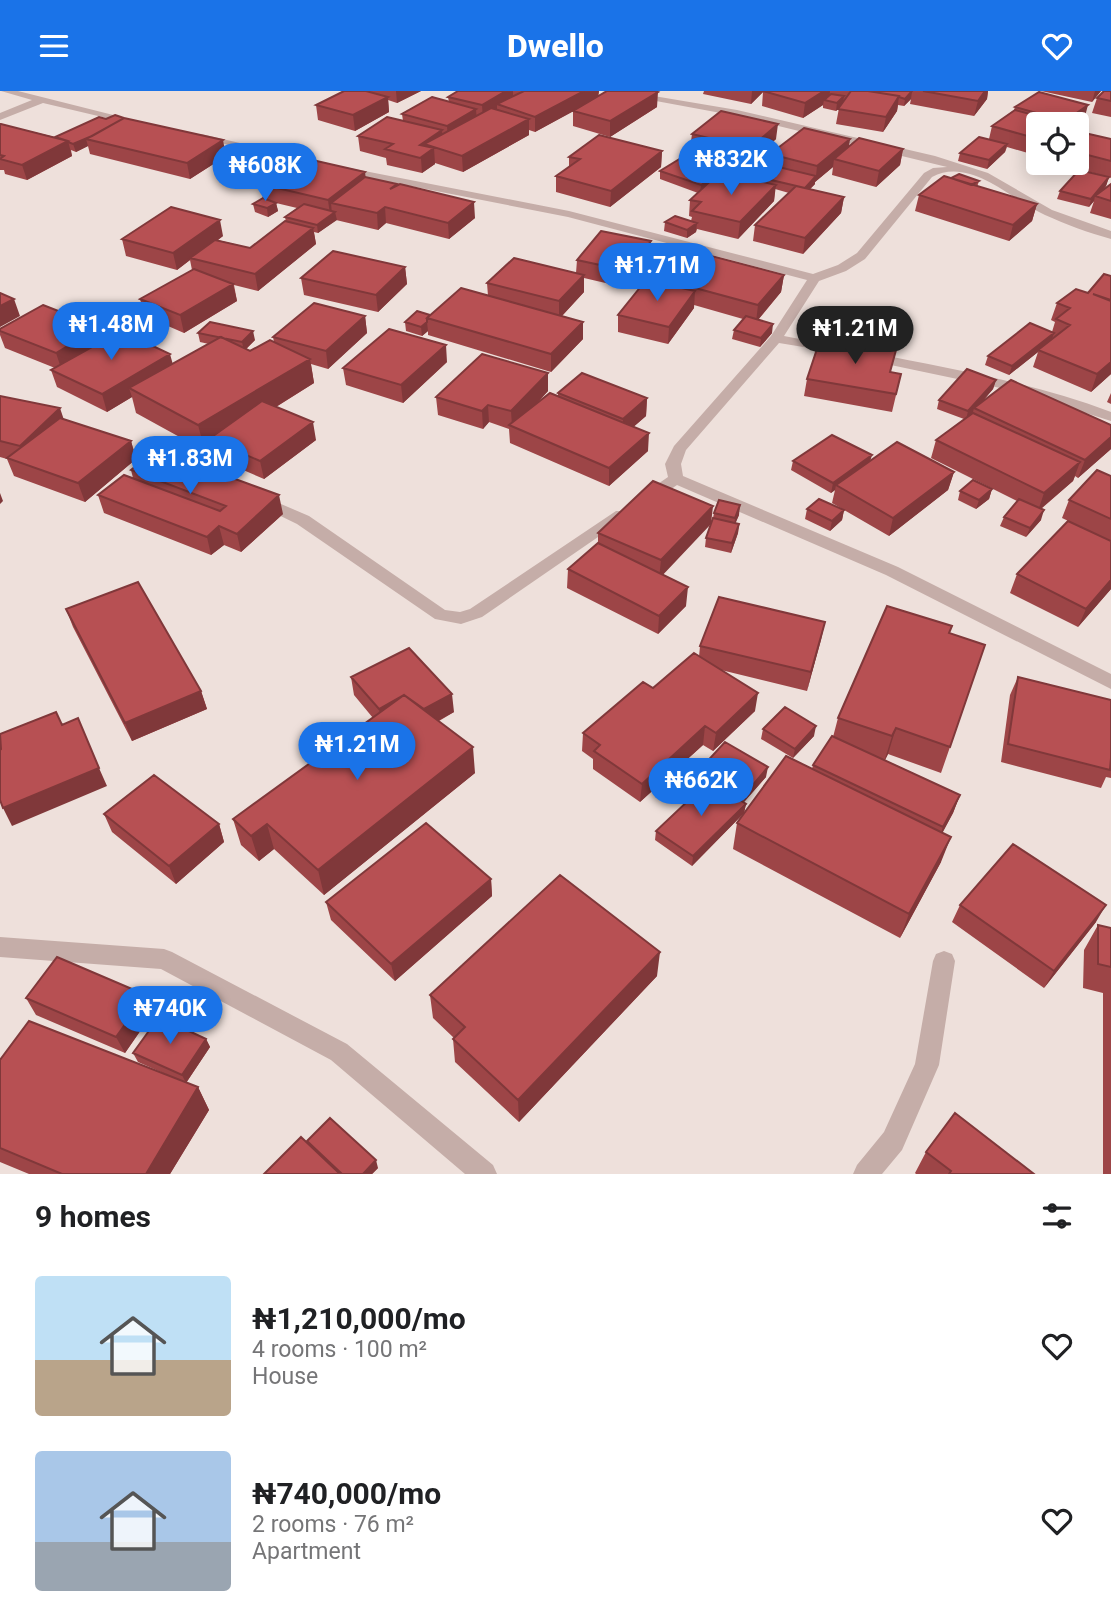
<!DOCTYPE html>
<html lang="en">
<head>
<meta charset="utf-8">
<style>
  :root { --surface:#fff; --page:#f6f6f6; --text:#202124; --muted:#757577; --accent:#1a73e8 }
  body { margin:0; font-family:Roboto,sans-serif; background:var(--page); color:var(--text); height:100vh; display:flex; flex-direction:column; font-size:26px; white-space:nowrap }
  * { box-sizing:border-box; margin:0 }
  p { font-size:23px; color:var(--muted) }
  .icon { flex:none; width:38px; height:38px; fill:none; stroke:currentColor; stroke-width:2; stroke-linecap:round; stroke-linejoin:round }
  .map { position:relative; height:1083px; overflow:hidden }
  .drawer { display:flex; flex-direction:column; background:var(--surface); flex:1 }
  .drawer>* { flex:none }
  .tools { position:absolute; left:1026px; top:21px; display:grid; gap:14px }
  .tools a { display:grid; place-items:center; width:63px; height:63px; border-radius:7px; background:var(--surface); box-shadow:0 4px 18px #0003; font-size:35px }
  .price { position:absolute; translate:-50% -60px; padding:0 16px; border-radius:24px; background:var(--accent); color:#fff; font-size:23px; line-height:46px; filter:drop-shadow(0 2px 4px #0008) }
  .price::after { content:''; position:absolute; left:50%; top:42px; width:21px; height:16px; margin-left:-10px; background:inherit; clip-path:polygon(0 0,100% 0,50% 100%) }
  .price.selected { background:#222; color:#fff }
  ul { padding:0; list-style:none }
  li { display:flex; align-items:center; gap:21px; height:175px; padding:0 35px }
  li span { display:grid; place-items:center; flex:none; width:196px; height:140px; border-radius:7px; color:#555 }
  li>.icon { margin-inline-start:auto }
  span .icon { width:84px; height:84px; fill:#fffc; stroke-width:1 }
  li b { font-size:30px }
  h2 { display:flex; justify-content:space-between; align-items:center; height:84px; padding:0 35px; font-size:30px }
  header { display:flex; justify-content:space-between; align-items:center; height:91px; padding:0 35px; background:var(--accent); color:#fff; font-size:32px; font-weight:800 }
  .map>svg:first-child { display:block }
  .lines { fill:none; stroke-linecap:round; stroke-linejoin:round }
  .minor { fill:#c5ada8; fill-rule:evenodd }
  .wall { fill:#9d4547 }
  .shaded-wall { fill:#80383a }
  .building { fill:#b75053; stroke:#80383a; stroke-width:2 }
</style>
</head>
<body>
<header><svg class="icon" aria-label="menu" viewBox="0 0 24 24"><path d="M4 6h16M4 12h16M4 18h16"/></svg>Dwello<svg class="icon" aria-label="heart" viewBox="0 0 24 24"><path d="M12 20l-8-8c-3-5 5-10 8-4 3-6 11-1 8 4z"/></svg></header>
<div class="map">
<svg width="1111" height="1083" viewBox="0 0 1111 1083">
  <rect width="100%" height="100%" fill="#eee0db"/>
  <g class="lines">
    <path class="minor" d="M1,0H18L137,30L132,33L43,12L0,29V22L32,9Z
      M602,0H624L737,19L935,65L988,82L1052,119L1111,140V148C1089,142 1065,133 1045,124C1012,109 970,65 932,86L865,168L846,180L819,190L784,245L846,257V263L779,252L686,359L681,373L683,385L898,476L1111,583V598L886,484L677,394L651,412H639L637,409L639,406L668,386L665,373L674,355L771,245L807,189L568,126L344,82L196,46L201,43L344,76L569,120L813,183L838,174L857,162L924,82L933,77L947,76L737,25Z
      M872,262C953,278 1034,292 1111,321V330L1019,301L867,269V263Z
      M112,351L174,370L177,373L169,378L107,358L105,355Z
      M260,404L309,425L445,519L460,521L470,518L616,420H628L630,424L482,526L461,533L435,528L297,433L254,412L252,409Z
      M0,846L164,858L172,861L347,953L493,1074L497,1083H465L331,969L161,878L0,866Z
      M944,860L952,863L955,870L939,974L902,1059L882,1083H853L857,1074L884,1041L915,973L933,870L936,863Z"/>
  </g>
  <path class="wall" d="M344,0H421L397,12L388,9L389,21L355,40L318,29L316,14Z
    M458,0H599L598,5L657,16L610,46L573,35V20L535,41L529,39V44L463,81L435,72V73L422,82L387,74L386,67L360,60L358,45L403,30L402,23L449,11L448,6Z
    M704,0H988L987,8L974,25L910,13L911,8L904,15L898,14L897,20L883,41L836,33L839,17L836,20L823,17V14L803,27L762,15L763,1L751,13L703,3Z
    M1041,0H1101L1092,11Z
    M1111,0V26L1092,22L1097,7Z
    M1015,16L1084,29L1076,35V33H1038V65L1007,56L1005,61L987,78L958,70L960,62L989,48L992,35L1014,19Z
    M99,26L226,65L190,88L90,63L88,55L76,61L71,59L72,65L27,89L5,83L4,79H0V33L55,46Z
    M692,43L776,48L752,70L769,74L770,63L849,56L903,58L900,74L876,96L832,84L833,76L815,91V93L810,98L844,106L841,122L803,163L753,150L755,134L789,102L775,98L774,110L738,148L697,138L696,141L687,147L664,140L665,131L691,130L692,126L689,125L690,109L698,102L660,88V80L687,64V62L691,59L690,58Z
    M1111,48V87L1109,86L1106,95L1102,100L1111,93V128L1090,122L1094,110L1089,116L1057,108L1060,100L1105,85L1067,75L1068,72H1076V55Z
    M662,60L661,76L610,116L556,101V85L569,76V66Z
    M366,86L397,94L475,127L449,148L386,132L378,139L336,129L318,142L314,141L316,153L258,200L234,194L237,210L184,242L145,225L140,208L192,179L190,169L177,179L126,165L122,148L223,145L218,149L250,157L286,131L285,126L297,117L276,112L278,120L268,126L255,121L253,113L263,107L260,93Z
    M979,90L977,96L1037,113L1032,130L1009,150L915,120L919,104Z
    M650,167L627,197L584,187V201L562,225L583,248L551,281L428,244V240L422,245L406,240L405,231L430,224L488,205L487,192L576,182L577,169Z
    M405,176L407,193L378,221L304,204L301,187Z
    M647,184H784L781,201L758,229L772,242L760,256L732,248L734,239L743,228L694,214V217L668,253L618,241V224L647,190Z
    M1111,185V283L1091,301L1033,276L1038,261L1009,284L985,274L988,265L1052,241L1055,231L1051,229L1057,212L1088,202Z
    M365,225L367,242L328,278L311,273L314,292L276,316L316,349L264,388L213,366L211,356L205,360L136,322L132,306L107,321L57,296L51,279L55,277L5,257L0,244V238L99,236L104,250L173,273L209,253L200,251L198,242L255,249L246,258L250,260L274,251L273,246Z
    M447,271L403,312L346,294L343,277Z
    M891,281L901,283L892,321L804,305L807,288Z
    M996,289L993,298L981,312L1111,334V358L1078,387L1075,385L1073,390L1041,418V429L1026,446L1000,435L1004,426L1017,410L931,367L936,349L964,328L937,318L939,309Z
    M548,300L537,312L558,305V302L647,307L646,325L633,336L648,360L609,395L510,352L509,338L489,331L483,338L438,324L436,306Z
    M1111,302V313L1107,311Z
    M0,305L64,328L131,350L136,368L85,411L14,385L7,368L0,366Z
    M793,370H870L954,381L948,399L889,445L832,412L835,399L831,402L791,379Z
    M131,379L283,423L241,461L224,454L211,464L104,422L98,404L133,387Z
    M1111,385V450L1062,427L1069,409Z
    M653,390L663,484L686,515L658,543L567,497L568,478L598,452V442Z
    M992,398L989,408L976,418L958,409L960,400Z
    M807,418L844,419L842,429L830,440L805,428Z
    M714,422L739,424L735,432L739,433L738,442L731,462L705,456L706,447L713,427Z
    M1111,450V498L1078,536L1010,502L1017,483Z
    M66,518L201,600L207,618L132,650L73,536Z
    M825,531L807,600L721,579L755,620L713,660L703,654L640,711L593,678V668L582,660L583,642L699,566L700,555Z
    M949,542L950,656L941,682L888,663L885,669L960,704L953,722L942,742L941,771L900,847L733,758L737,732L812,678L813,674L833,646L838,627Z
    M351,586L454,621L439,630L475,682L324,804L274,758L259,770L241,754L233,728L373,627L354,604Z
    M1018,586L1111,609V687L1106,686L1101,697L1001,671L1010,604Z
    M763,638L814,645L793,667L761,648Z
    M702,676L766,686L744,711L746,713L744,722L692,775L655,749L656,740L709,690L700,685Z
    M104,723L219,733L224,751L176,793L112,741Z
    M491,788L492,805L395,890L331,829L326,811Z
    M960,814L1096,831L1044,897L952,831Z
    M1098,834L1111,837V1083H1103V902L1083,897L1084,859Z
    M657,885L519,1031L455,971L453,948L454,947L433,927L430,904Z
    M26,907L154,920L125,962L36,924Z
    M206,948L210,956L186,992L198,996L209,1019L170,1083H29L0,1071V969L170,985L138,971L133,962Z
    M307,1050L378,1077L372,1083H264L308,1053Z
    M926,1061L1034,1083H916L915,1082Z"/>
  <path class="shaded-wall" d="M396,0H421L397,12Z
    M506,0H513V11L497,13V21L483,29L482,14Z
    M584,0H599L598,7L535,41V26Z
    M752,0H764L751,13Z
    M824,0H830L829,10L824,9L823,14L803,27L805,12Z
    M912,0L911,8L904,15L905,8Z
    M985,0H988L987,8L974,25L978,10Z
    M1095,0H1101L1092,11Z
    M658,1L657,16L610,46V30Z
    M844,5L843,13L836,20L837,12Z
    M899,5L897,20L883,41L886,26Z
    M388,6L389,21L355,40L353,24Z
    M1088,14L1084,29L1076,35V33H1064L1065,30Z
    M476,18L477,33L448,50L447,35Z
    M128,28L86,48L88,55L76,61L73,53Z
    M529,28V44L463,81L462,65Z
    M778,33L776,48L749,73L750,57Z
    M442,39L443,54L424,53V64L434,57L435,73L422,82L420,54Z
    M850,48L848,64L834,68L833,76L815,91V93L803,105L804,97L816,85L817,75Z
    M223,49L226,65L190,88L187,72Z
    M68,50L72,65L27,89L22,74Z
    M1007,53L1005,61L987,78L989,69Z
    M903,58L900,74L876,96L879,80Z
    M662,60L661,76L610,116L611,100Z
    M745,65L744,73L739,77V81H737V86L734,88L735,73Z
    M365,81L367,97L331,112L332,123L335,121L337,129L318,142L317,134L330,124L328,109Z
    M721,82L700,102L701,94Z
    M1109,86L1106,95L1097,106L1095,105L1094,110L1089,116L1091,108Z
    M776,94L774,110L738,148L740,131Z
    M844,106L841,122L803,163L805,147Z
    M474,111L475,127L449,148L448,132Z
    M276,112L278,120L268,126L267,117Z
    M1037,113L1032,130L1009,150L1013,134Z
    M385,116L386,132L378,139L377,122Z
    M220,129L223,145L192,168L190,167V169L177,179L173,162Z
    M697,132L696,141L687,147V139Z
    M313,137L316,153L258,200L255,183Z
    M651,150L650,167L627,197L628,180Z
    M405,176L407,193L378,221L376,204Z
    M584,184V201L559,228V210Z
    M784,184L781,201L756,231L758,214Z
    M233,193L237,210L184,242L180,224Z
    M695,200L694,217L668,253L669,236Z
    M14,208L20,225L0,236V215Z
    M365,225L367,242L328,278L326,260Z
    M427,231L428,240L422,245L421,236Z
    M583,231V248L551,281V263Z
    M773,233L772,242L760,256L761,247Z
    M99,236L105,253L62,280L56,262Z
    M253,240L255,249L244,260L242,251Z
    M1054,242L1051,251L1038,259V261L1009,284L1012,275Z
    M446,254L447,271L403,312L401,294Z
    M170,263L175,281L129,297L132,306L107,321L102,303Z
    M310,268L314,292L218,352L209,348L211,356L205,360L198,334Z
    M1111,271V283L1091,301L1097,283Z
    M548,282V300L514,336L512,335L511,320Z
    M996,289L993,298L976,318L974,317L973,321L966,329L968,320Z
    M647,307L646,325L622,346L623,328Z
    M488,314L489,331L483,338L482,320Z
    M60,317L66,335L27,373L20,355Z
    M313,331L316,349L264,388L260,370Z
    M649,342L648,360L609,395V377Z
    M1111,346V358L1078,387L1085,369Z
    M131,350L136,368L85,411L78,392Z
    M872,364L869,374L836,394L835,399L831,402L833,392Z
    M1080,371L1073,390L1038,420L1044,402Z
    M954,381L948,399L889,445L893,427Z
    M992,398L989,408L976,418L979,409Z
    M0,402L3,410L0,413Z
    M279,404L283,423L241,461L237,443Z
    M740,414L739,424L734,436L735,427Z
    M713,415L711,433L659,488L661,469Z
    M844,419L842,429L830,440L832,430Z
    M1044,419L1041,429L1026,446L1030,437Z
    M739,433L738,442L731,462L732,452Z
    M219,435L224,454L211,464L207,446Z
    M1111,489V498L1078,536L1086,518Z
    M688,496L686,515L658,543L659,525Z
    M825,531L821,549L807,600L811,581Z
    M201,600L207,618L132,650L125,632Z
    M758,602L755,620L713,660L716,642Z
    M452,603L454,621L421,639L419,621Z
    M405,605L382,637L379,618Z
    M705,635L703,654L640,711L642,693Z
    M816,635L814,645L793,667L795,658Z
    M896,637L888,663L884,671L892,645Z
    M473,656L475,682L324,804L318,779Z
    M768,676L766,686L744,711L746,702Z
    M99,677L107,695L12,735L3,717Z
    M960,704L953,722L936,754L943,736Z
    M746,713L744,722L692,775L693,765Z
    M219,733L224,751L176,793L169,775Z
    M267,733L274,758L259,770L251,745Z
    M951,746L941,771L900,847L909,823Z
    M491,788L492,805L395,890L391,873Z
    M1106,814L1096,831L1044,897L1054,880Z
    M660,861L657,885L519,1031L518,1009Z
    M146,904L154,920L125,962L116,946Z
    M206,948L210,956L186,992L182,984Z
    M198,996L209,1019L170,1083H146Z
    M376,1069L378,1077L372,1083H363Z"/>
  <path class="building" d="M344,0H366L388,6L353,24L316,14Z
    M458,0H506L482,14L448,6Z
    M524,0H584L535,26L497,13Z
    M607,0H655L658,1L610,30L573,20Z
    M763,0H824L805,12Z
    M851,0H868L899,5L886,26L838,18Z
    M868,0H912L905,8L899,6V5Z
    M923,0H985L978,10Z
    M1104,0H1111V10L1097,7Z
    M1039,1L1088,14L1065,30L1015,16Z
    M831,3L844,5L837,12L824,9Z
    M432,6L476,18L447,35L402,23Z
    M491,17L529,28L462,65L424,53Z
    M1015,19L1066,33H1038V48L992,35Z
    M721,20L778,33L750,57L692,43Z
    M115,24L124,27L92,45L73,53L68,51V50L55,46L99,26L106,28Z
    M387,26L442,39L420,54L434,57L420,67L385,58L393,53L358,45Z
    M124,27L223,49L187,72L86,48Z
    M0,33H1L68,50L22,74L0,68L4,65L0,64Z
    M804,37L850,48L817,75L770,63Z
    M1089,43L1111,48V70L1076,61V55Z
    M599,44L662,60L611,100L556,85L580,68L569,66Z
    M979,46L1007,53L989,69L960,62Z
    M859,47L903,58L879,80L834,68Z
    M697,54L745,65L735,73L687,62Z
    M686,64L739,76L735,80L687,69L721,81L701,94L660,80Z
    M299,66L365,81L328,109L260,93Z
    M750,69L816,85L805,97L737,81Z
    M1079,79L1109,86L1091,108L1060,100Z
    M720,81L776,94L740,131L692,120L701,111L690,109Z
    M959,83L979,90L971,94L951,87Z
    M944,85L1037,113L1013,134L919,104Z
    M365,86L397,93L390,98L400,93L474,111L448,132L385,116L377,122L331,112Z
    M1111,93V110L1095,105Z
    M796,95L844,106L805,147L755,134Z
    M263,107L276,112L267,117L253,113Z
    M304,113L335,121L317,134L285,126Z
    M171,116L220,129L173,162L122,148Z
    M675,125L697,132L687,139L665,131Z
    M285,130L313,137L255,183L190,167L215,149L250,157Z
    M601,140L651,150L628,180L577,169Z
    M677,156L784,184L758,214L647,184Z
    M333,160L405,176L376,204L301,187Z
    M514,167L584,184L559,210L487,192Z
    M194,178L233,193L180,224L140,208Z
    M1104,183L1111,185V209L1093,203L1111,210V271L1097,283L1038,259L1070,234L1056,228L1070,217L1057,212L1076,198L1088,202Z
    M646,189L695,200L669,236L618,224Z
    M461,197L583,231L551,263L427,227Z
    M0,202L14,208L0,215Z
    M314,212L365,225L326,260L273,246Z
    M43,214L99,236L56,262L0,240V238Z
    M417,220L430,224L427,227V231L421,236L405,231Z
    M746,225L773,233L761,247L734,239Z
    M210,231L253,240L242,251L198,242Z
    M1030,232L1054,242L1012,275L988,265Z
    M389,238L446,254L401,294L343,277Z
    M121,240L170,263L102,303L51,279Z
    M221,246L250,260L270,249L310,268L198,334L129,297Z
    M821,246L896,259L890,281L901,283L896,303L807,288Z
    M482,263L548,282L511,320L488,314L482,320L436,306Z
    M967,278L996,289L968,320L939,309Z
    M582,282L647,307L623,328L558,302Z
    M1011,289L1111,334V346L1085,369L974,317Z
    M550,302L649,342L609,377L509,334Z
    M0,305L60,317L20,355L0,350Z
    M262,310L313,331L260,370L209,348Z
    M973,322L1080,371L1044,402L936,349Z
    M60,327L131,350L78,392L7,367Z
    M832,344L872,364L833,392L793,370Z
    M897,351L954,381L893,427L836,394Z
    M156,359L279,404L237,443L219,435L207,446L98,404L124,384L220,420L226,415L131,379Z
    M1097,379L1111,385V428L1069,409Z
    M973,389L992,398L979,409L960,400Z
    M653,390L713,415L661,469L598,442Z
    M819,408L844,419L832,430L807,418Z
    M1019,408L1044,419L1030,437L1004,426Z
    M719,409L740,414L735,427L714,422Z
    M713,427L739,433L732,452L706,447Z
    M1068,430L1111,450V489L1086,518L1017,483Z
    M598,452L688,496L659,525L568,478Z
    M138,491L201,600L125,632L66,518Z
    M719,506L825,531L811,581L700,555Z
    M887,515L952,535L949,542L985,554L950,656L896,637L892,645L838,627Z
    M409,557L452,603L424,618L404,604L379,618L351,586Z
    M694,562L758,602L716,642L705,635L642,693L594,660L600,654L583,642L643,591L653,597Z
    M1018,586L1111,609V667L1110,679L1008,653Z
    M404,604L473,656L318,779L267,733L251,745L233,728Z
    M785,616L816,635L795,658L763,638Z
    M56,621L62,634L78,627L99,677L3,717L0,709V659L1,658L0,643Z
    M832,645L960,704L943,736L813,674Z
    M725,651L768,676L746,702L702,676Z
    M786,665L951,746L909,823L737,732Z
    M154,684L219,733L169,775L104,723Z
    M710,689L746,713L693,765L656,740Z
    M426,732L491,788L391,873L326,811Z
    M1013,753L1106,814L1054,880L960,814Z
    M560,784L660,861L518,1009L453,948L465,936L430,904Z
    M1098,834L1111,837V876L1098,873Z
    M57,866L146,904L116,946L26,907Z
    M159,926L206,948L182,984L133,962Z
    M29,930L198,996L146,1083H62L0,1057V969Z
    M955,1022L1034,1083H949L951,1080L926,1061Z
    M330,1027L376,1069L363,1083H342L307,1050Z
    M301,1046L340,1083H264Z"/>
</svg>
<div class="tools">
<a><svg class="icon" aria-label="locate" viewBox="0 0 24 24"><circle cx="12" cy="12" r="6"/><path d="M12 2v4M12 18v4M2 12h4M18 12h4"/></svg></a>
</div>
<b class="price" style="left:731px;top:106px">₦832K</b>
<b class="price" style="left:265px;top:112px">₦608K</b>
<b class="price" style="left:657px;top:212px">₦1.71M</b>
<b class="price" style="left:111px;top:271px">₦1.48M</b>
<b class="price selected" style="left:855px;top:275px">₦1.21M</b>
<b class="price" style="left:190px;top:405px">₦1.83M</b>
<b class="price" style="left:357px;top:691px">₦1.21M</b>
<b class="price" style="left:701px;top:727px">₦662K</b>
<b class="price" style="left:170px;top:955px">₦740K</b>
</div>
<section class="drawer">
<h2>9 homes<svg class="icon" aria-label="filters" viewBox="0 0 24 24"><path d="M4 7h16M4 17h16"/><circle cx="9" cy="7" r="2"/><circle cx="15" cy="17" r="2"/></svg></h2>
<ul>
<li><span style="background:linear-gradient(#bfe0f5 60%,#b9a48a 0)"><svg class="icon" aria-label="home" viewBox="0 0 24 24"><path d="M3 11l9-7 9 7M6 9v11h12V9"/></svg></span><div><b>₦1,210,000/mo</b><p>4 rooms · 100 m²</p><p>House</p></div><svg class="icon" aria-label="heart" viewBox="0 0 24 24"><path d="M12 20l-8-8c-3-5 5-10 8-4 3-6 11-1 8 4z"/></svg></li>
<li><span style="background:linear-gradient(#a9c7e8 65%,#9aa5b1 0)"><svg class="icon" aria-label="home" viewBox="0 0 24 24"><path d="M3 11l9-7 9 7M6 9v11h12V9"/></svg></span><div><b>₦740,000/mo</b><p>2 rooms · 76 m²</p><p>Apartment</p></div><svg class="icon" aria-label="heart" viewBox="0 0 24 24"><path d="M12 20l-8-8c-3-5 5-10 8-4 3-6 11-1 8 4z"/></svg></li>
</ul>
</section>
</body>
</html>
